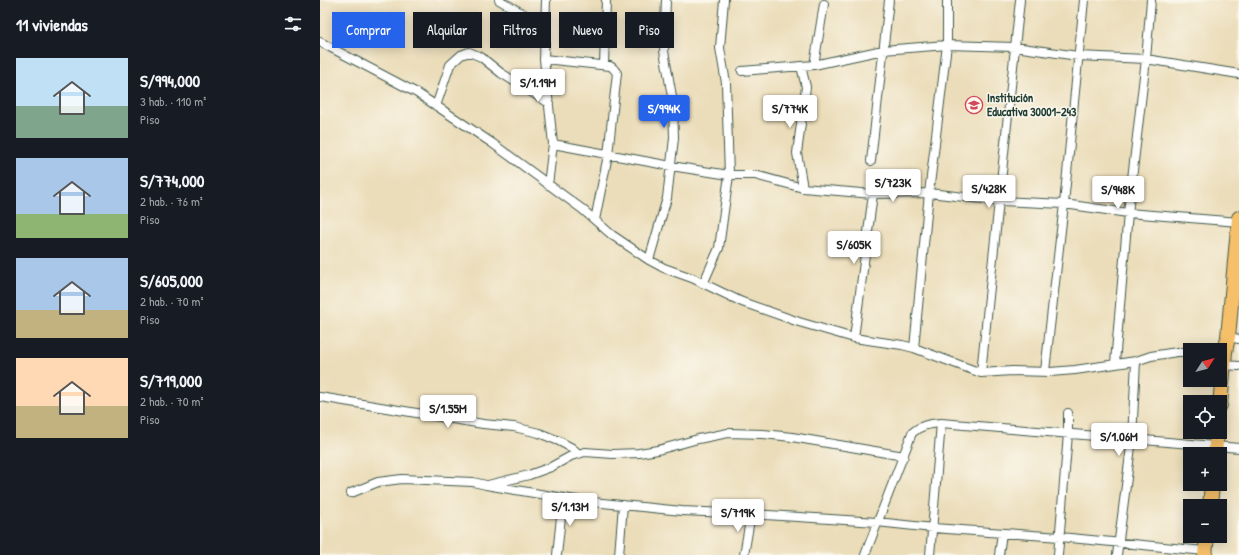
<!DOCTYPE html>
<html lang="es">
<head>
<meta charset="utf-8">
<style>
  :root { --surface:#171b24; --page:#20242c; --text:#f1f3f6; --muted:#9ea1a6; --accent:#2563eb }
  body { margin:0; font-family:"Patrick Hand",sans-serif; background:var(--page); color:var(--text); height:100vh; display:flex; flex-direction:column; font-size:15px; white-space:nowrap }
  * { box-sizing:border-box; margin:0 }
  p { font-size:13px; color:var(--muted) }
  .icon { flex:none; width:22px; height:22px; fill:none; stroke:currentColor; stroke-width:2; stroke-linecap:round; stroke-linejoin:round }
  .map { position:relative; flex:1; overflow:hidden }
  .sheet { display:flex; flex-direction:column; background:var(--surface); width:320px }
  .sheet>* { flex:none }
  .hud { position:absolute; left:12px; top:12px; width:380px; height:36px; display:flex; gap:8px }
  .needle { width:26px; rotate:54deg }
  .controls { position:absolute; left:863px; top:343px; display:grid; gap:8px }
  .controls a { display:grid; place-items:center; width:44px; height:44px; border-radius:0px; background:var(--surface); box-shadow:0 2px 10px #0003; font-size:20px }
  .price { position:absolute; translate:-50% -34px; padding:0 9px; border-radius:4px; background:#fff; color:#222; font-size:13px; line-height:26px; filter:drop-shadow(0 1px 2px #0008) }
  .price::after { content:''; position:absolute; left:50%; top:24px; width:12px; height:9px; margin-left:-6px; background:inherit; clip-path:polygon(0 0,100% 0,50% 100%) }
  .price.on { background:var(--accent); color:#fff }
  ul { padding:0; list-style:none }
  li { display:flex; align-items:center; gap:12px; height:100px; padding:0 16px }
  li span { display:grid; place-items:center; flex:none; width:112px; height:80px; border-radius:0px; color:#555 }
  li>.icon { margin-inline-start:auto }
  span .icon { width:48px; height:48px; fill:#fffc; stroke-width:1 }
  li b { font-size:17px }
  h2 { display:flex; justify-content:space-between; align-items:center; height:48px; padding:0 16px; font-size:17px }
  .chip { padding:0 14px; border-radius:0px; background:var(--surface); box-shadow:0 2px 10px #0003; font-size:14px; line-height:36px }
  .chip.on { background:var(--accent); color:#fff }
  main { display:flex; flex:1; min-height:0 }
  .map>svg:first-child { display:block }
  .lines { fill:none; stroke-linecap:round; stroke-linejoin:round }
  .minor-casing { stroke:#3e5548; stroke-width:10 }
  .trunk-casing { stroke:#3e5548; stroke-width:16 }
  .minor { stroke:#fff; stroke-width:8 }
  .trunk { stroke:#f6c06b; stroke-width:14 }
  .labels { text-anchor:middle; stroke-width:3; stroke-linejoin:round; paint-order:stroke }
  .poi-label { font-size:12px; font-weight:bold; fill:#1f3d34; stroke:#fbf7ec; text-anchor:start }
</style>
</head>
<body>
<main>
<section class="sheet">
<h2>11 viviendas<svg class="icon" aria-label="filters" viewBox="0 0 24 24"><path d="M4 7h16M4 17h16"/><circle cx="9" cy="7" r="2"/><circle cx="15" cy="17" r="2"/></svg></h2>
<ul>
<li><span style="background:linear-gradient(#bfe0f5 60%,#7fa58c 0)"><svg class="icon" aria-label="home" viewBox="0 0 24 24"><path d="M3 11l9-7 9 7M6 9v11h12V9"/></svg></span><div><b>S/994,000</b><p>3 hab. · 110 m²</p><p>Piso</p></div></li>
<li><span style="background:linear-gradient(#a9c7e8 70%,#8fb573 0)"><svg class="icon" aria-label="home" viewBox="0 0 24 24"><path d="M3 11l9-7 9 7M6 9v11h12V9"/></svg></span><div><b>S/774,000</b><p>2 hab. · 76 m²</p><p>Piso</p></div></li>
<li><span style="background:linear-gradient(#a9c7e8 65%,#c2b280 0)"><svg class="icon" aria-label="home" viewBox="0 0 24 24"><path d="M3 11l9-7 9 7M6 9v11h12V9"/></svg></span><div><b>S/605,000</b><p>2 hab. · 70 m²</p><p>Piso</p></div></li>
<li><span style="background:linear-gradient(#ffd9b3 60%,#c2b280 0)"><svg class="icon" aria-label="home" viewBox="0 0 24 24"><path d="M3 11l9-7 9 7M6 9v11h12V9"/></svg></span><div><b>S/719,000</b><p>2 hab. · 70 m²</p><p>Piso</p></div></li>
</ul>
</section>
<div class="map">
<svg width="919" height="555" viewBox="0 0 919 555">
  <rect width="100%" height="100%" fill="#fbf7ec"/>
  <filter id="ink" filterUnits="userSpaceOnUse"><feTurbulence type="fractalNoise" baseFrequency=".025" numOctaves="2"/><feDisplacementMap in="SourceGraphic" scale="8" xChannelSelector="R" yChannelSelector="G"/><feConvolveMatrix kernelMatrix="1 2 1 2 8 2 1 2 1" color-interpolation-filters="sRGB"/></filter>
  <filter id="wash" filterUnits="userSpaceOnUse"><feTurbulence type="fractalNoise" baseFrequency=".012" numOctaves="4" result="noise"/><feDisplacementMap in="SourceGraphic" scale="16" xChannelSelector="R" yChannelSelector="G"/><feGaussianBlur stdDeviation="0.9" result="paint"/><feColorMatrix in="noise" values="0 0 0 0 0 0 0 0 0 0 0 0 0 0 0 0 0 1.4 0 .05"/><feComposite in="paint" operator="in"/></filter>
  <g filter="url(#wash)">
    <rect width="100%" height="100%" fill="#ebddb9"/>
  </g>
  <g filter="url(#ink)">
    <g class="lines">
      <defs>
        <path id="minor" d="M179,0L225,26
          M226,0L224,59L233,144L228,185
          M0,42L97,93L172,143L262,209L292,235L329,260L344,268L372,278L422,302L479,322L534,338L582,345L594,348L661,373L692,371L730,372L755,370L816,361L831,356L857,352H870
          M224,59L290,66L293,68L297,73L288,155L275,220
          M284,65L286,0
          M494,65L504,4
          M481,66L486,87L477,153L483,188
          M422,71L494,65L563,50L627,45L695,47L758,56L826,59L919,74
          M116,106L130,65L141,55L149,52L161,57L181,73L229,103
          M233,144L351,166L409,175H435L483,188L553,194L609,193L680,201L744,204L808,213L919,222
          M551,161L569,0
          M329,260L347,198L354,138L353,102L344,51L346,0
          M383,284L399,248L409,175L406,83L400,48L404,0
          M908,337L919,339
          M534,338L553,194
          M594,348L609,193L627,45V0
          M795,363L808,213L826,59L831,0
          M904,365L919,366
          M725,371L744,204L764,0
          M661,373L700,0
          M0,397L163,424L194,427L219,433L239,441L252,448L259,454
          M168,485L209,475L231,467L251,456L265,452L293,454L319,453L338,450L378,439L408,433L443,434L472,437L584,456
          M31,493L58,482L82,479L153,482L166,485L262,501L362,511L431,514L557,522L613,528L740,537L885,551
          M237,555L243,498
          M299,555L303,505
          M424,555L431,514
          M545,555L592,433C601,425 609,424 621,423L919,448
          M610,555L621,423
          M679,555L682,533
          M738,555L748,434V413
          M797,555L812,439L816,361"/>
        <path id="trunk" d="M900,405L905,352L908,337L919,218
          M895,454L897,432
          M890,506L892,484
          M885,555L887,536"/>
      </defs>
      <use href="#minor" class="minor-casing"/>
      <use href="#trunk" class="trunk-casing"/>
      <use href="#minor" class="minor"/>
      <use href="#trunk" class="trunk"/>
    </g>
  </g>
  <defs>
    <symbol id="school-ring" viewBox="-11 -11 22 22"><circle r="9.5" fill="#fbf7ec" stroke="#d1495b" stroke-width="1.5"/><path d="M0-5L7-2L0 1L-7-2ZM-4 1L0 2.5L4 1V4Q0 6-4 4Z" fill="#d1495b"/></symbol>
  </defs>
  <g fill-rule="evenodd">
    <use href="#school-ring" x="644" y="95" width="20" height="20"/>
  </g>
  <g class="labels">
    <g class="poi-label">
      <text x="667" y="102">Institución<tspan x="667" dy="14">Educativa 30001-243</tspan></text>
    </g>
  </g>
</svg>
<div class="controls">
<a><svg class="needle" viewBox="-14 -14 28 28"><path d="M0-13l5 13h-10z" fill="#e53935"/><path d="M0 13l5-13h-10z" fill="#9ea1a6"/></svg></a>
<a><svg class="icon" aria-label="locate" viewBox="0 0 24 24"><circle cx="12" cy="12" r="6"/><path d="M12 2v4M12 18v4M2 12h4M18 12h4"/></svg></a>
<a>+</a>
<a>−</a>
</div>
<b class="price" style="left:218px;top:103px">S/1.19M</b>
<b class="price on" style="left:344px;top:129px">S/994K</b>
<b class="price" style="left:470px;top:129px">S/774K</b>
<b class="price" style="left:573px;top:203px">S/723K</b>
<b class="price" style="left:669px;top:209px">S/428K</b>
<b class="price" style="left:798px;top:210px">S/948K</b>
<b class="price" style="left:534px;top:265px">S/605K</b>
<b class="price" style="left:128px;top:429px">S/1.55M</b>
<b class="price" style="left:799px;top:457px">S/1.06M</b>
<b class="price" style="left:250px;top:527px">S/1.13M</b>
<b class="price" style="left:418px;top:533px">S/719K</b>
<div class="hud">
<a class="chip on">Comprar</a>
<a class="chip">Alquilar</a>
<a class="chip">Filtros</a>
<a class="chip">Nuevo</a>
<a class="chip">Piso</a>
</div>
</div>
</main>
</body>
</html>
